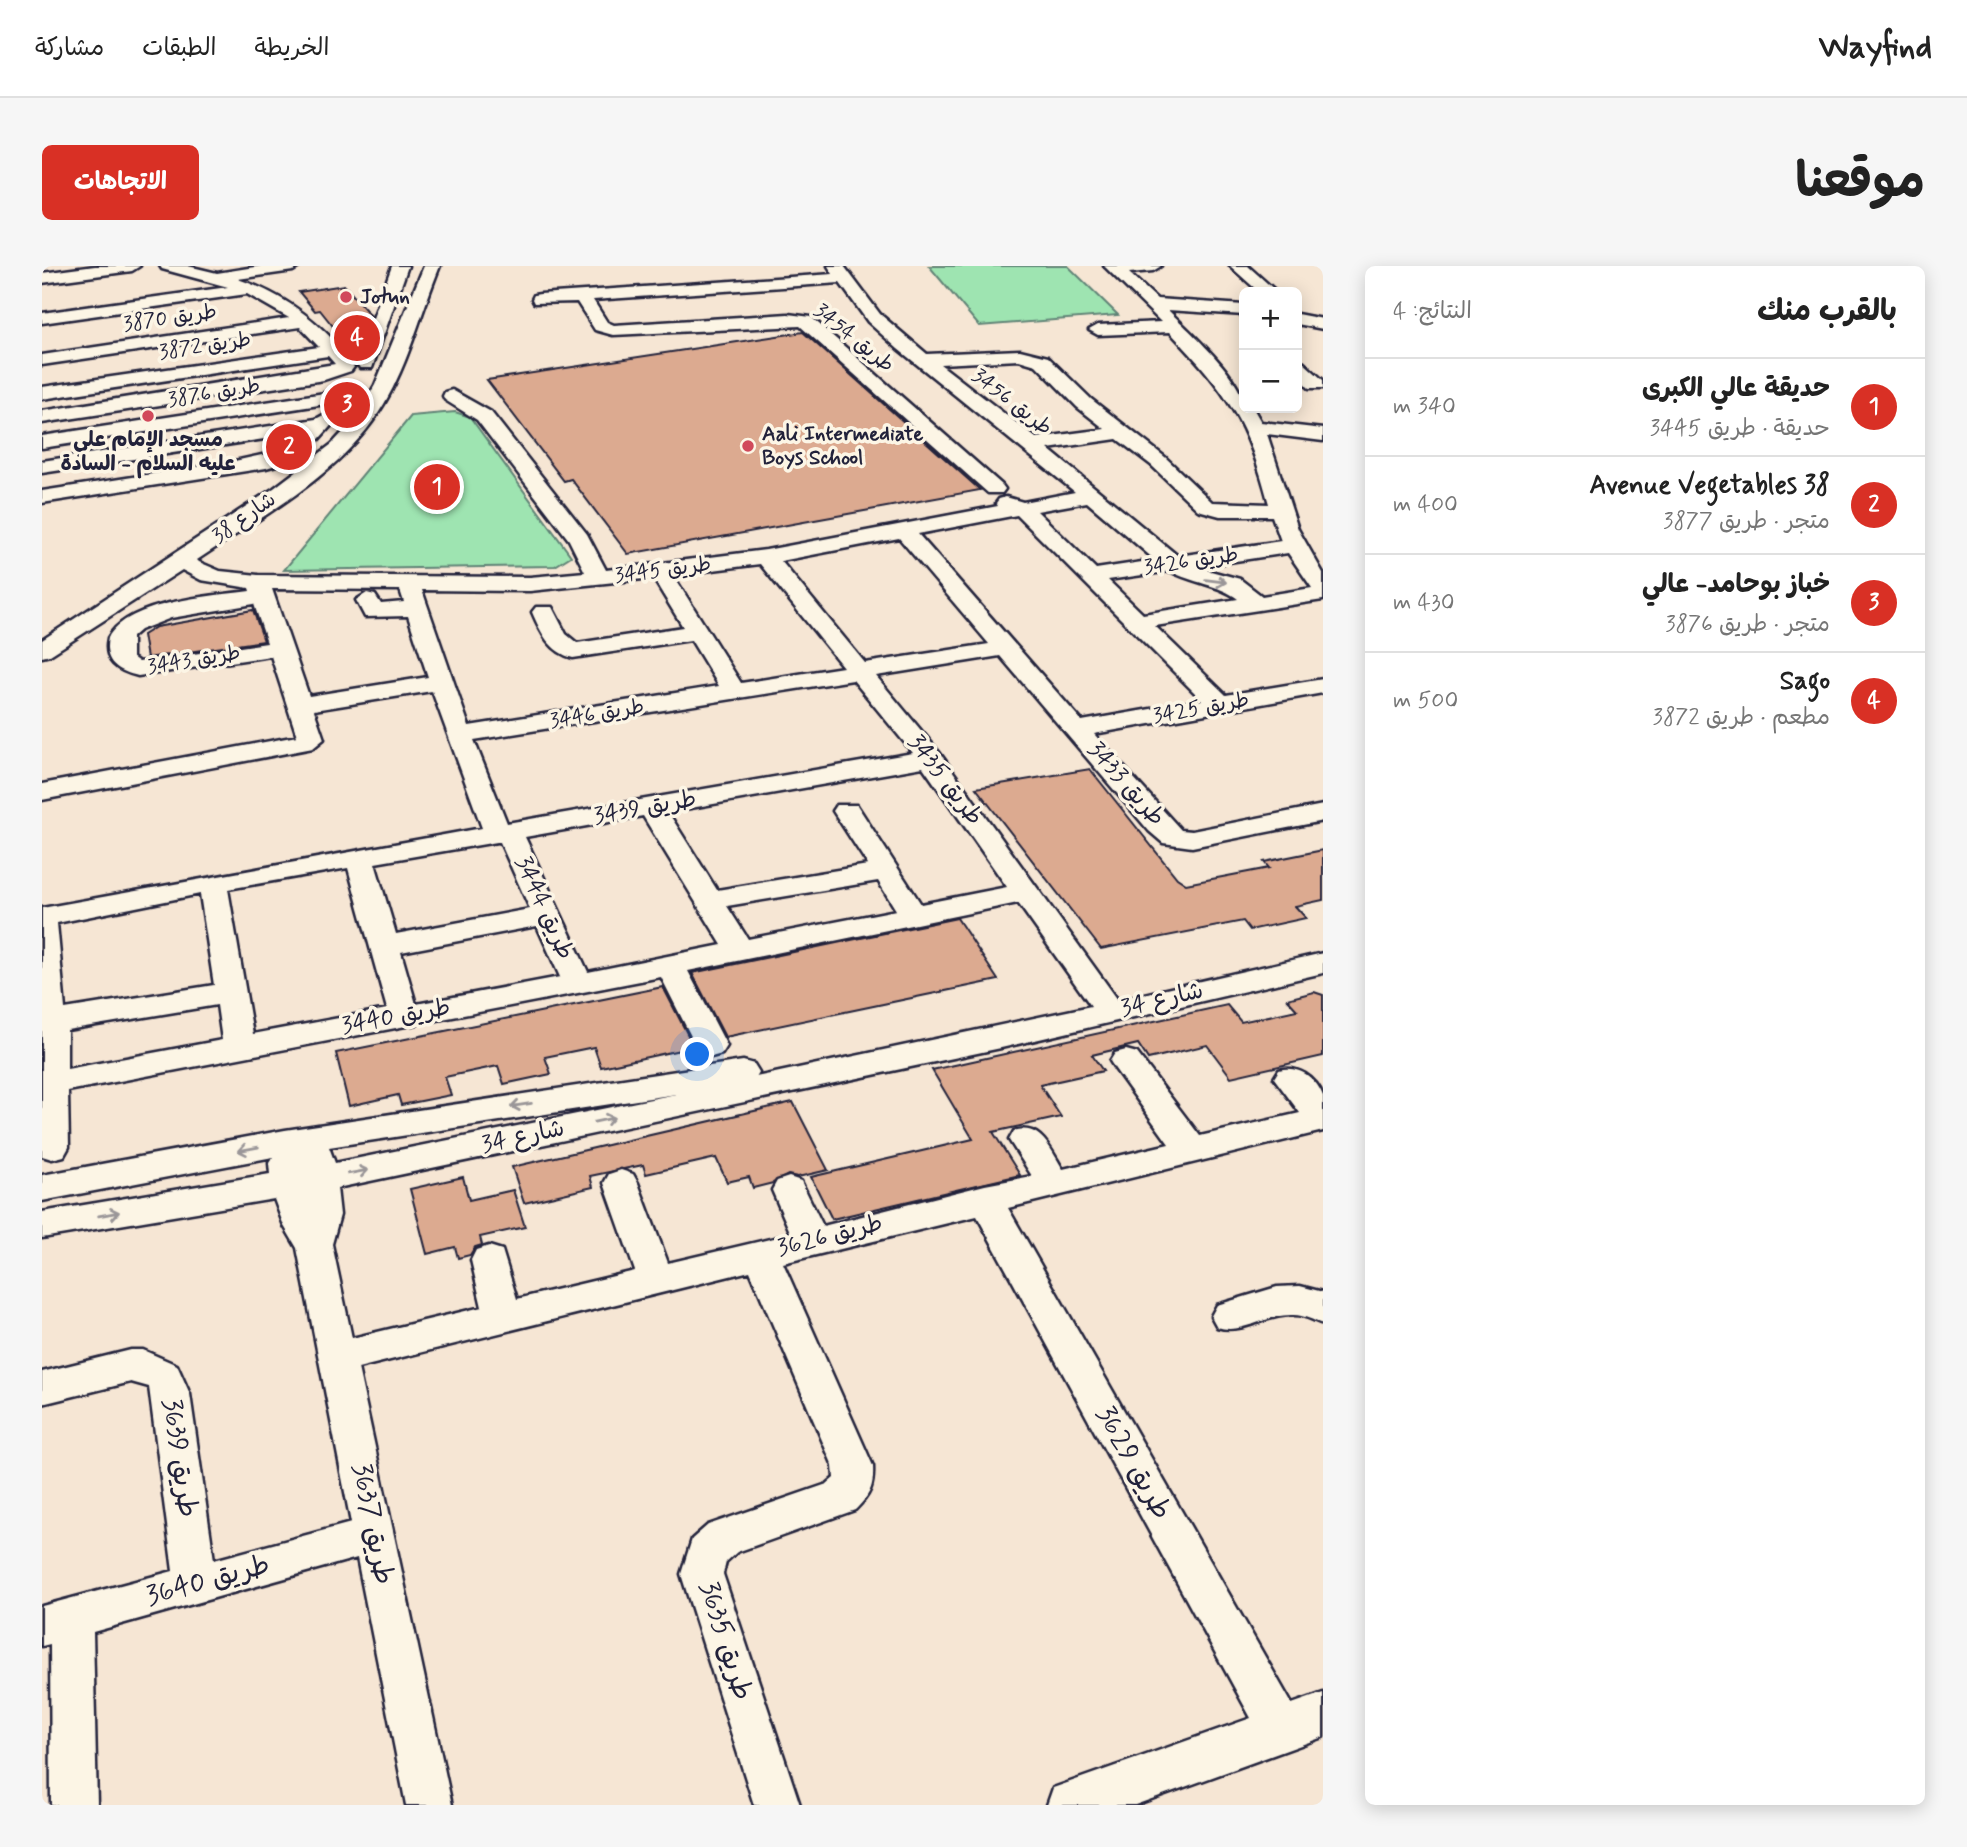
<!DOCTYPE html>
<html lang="ar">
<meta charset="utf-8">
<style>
body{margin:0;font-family:Mynerve,"Playpen Sans Arabic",sans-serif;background:#f6f6f6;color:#222;direction:rtl}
.controls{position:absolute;right:21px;top:21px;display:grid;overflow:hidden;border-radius:10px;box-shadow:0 4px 18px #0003}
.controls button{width:63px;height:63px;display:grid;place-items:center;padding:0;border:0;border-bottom:2px solid #e0e0e0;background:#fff;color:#222;font:35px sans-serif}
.you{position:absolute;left:656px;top:789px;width:24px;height:24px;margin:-18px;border:5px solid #fff;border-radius:50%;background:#1a73e8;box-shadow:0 0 0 10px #1a73e833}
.badge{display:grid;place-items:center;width:46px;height:46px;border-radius:50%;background:#d93025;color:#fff;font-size:23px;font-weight:700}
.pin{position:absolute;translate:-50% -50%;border:4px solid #fff;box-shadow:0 2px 7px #0006}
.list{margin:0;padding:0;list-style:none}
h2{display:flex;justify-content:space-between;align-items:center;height:91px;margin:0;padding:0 28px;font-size:30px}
h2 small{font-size:23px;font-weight:400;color:#767676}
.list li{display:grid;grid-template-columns:46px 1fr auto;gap:21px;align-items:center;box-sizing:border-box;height:98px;padding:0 28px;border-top:2px solid #e0e0e0}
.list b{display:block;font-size:26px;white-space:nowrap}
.list p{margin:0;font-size:23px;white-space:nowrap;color:#767676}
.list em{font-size:23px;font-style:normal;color:#767676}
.map{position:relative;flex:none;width:1281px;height:1539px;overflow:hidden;direction:ltr;border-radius:10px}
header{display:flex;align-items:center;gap:42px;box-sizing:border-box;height:98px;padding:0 35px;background:#fff;border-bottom:2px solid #e0e0e0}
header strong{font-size:33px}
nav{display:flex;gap:38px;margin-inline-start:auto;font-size:24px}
.intro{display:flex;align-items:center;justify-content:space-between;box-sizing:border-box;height:168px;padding:0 42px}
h1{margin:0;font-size:49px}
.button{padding:18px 32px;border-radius:10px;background:#d93025;color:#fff;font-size:24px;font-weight:700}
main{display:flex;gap:42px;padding:0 42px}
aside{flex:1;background:#fff;border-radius:10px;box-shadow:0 4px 18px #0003}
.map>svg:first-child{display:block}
</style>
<header>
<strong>Wayfind</strong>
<nav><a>الخريطة</a><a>الطبقات</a><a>مشاركة</a></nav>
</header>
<div class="intro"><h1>موقعنا</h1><a class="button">الاتجاهات</a></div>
<main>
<aside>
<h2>بالقرب منك<small>النتائج: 4</small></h2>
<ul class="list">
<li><span class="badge">1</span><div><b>حديقة عالي الكبرى</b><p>حديقة · طريق 3445</p></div><em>340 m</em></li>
<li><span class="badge">2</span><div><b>38 Avenue Vegetables</b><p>متجر · طريق 3877</p></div><em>400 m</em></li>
<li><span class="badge">3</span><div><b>خباز بوحامد- عالي</b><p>متجر · طريق 3876</p></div><em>430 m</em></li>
<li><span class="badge">4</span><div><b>Sago</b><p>مطعم · طريق 3872</p></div><em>500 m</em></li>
</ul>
</aside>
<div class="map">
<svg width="1281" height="1539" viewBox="0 0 1281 1539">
<rect width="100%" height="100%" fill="#f6e6d4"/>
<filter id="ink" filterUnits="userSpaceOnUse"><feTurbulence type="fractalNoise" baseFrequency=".0143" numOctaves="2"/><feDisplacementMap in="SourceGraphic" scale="14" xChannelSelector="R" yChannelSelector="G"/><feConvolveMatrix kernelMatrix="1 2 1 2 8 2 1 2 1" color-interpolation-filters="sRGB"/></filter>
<g filter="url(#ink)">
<path fill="#9ee4b1" stroke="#608376" stroke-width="2" d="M887,0H1026L1076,49L937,60Z
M413,146L428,151L529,290L513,300L242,304L369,150Z"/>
<path fill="#dcaa90" stroke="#22223b" stroke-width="2" d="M302,19L329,50L321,72L302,74L278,44L273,45L257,26Z
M761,66L938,224L586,288L529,213L522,215L445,114Z
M211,344L222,375L105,392L101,369L114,361Z
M1048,503L1135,612L1144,618L1227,602L1222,596L1281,584V634L1253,640L1264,652L1208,664L1201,655L1059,683L934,522Z
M915,652L956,714L683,771L650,707Z
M621,721L652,781L559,801L552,781L503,791L509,808L462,818L456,800L403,811L409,829L359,839L356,829L307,840L294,787Z
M1272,726L1281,729V790L1189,811L1165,779L1106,793L1096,778L1050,789L1061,805L998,819L1019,851L951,866L978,909L790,953L769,911L931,873L890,804L1185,739L1199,756L1255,744L1245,733Z
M751,836L786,904L756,911L746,909L731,917L711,922L707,911L685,916L674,892L604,908L601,899L548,910L551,921L482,937L470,901Z
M421,911L427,934L471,924L483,961L438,971L440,979L433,981L428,989L416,992L413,981L385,988L368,923Z"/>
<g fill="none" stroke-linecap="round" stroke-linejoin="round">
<g stroke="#22223b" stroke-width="5">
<path id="minor" d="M53,0H98L90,5L0,17V7Z
M118,0H146L175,7L219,0H259L251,5L196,13C237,27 267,48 295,78L323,74L350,0H366L330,102H318L315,98L319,85L303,88L312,101L309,105L282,114L0,157V145L293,98L286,90L0,133V121L277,81L258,61L0,99V89L247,52L205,28L0,57V47L186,21L120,3Z
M382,0H398C379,46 367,96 342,138C301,208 220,250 155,294L157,296L178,305L216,309L488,311L543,306L527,274L435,154L403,134L401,130L403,126L410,124L449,146L545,268L564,304L724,284L956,240L954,237L957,233L964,231L981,236L1033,226L856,83L826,56L798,17L551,34L565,56L572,59L746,48L769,51L960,219L963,223L960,227H946L758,60L571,69L553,64L535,36L492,37L490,33L492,29L498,28L791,8L786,0H802L838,48L885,88L978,84L1006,91L1049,133L1123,191L1170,236L1227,238C1206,157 1186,127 1128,66L1056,69L1047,64L1056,59L1119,56L1062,0H1119L1111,5L1087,7L1115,33L1202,39V49L1126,44C1147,65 1202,113 1202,142H1211L1219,156L1281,163V175L1225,168L1256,263L1281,307V334L1113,360L1184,429L1281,413V427L1052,468L1139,564L1150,565L1281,539V555L1150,581L1121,577L1107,565L958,390L834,410L897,486L1076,734L1281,687V707L959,782L295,922L298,949L290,978L310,1072L440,1041L429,994L434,984L447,980L460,984L475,1033L593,1005L562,917L567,908L579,904L591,908L596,917L626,997L749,968L730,924L735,915L747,911L759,915L781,960L943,919L990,910L967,874L972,865C999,857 1008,883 1021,903L1127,878L1073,803L1068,795L1073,787L1084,784L1095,787L1158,870L1258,847L1232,812L1237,804C1255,799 1274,811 1281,830C1281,839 1281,855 1281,865L966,942L1250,1438L1281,1427V1471L1093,1539H1005L1011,1522L1209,1452L935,950L741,997L831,1200C832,1221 828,1229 813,1244L695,1286L684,1296L681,1308L758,1539H712L639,1308L650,1273L666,1259L785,1218L792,1212L791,1200L708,1005L316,1102L410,1539H364L315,1292L51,1366L55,1539H9L8,1378L0,1380V1340L131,1305L107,1121L89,1116L0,1138V1106L89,1084H101L135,1099L148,1128L172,1294L309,1257L255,982L242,960L232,933L0,972V946L228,908L227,897L231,891L0,935V909L243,864L701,795L712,798L717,806L714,811L1049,740L976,637L646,705L685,780L680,788L669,791L658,788L619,711L26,825L27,881L22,890L10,893L0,890V642L440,562L390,425L272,444L282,473L271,482L0,534V518L255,470L229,390L96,410C75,405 61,396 66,372C85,335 170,330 208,325L207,322L159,314L140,304L8,389L0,391V374L232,222L290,178L314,152L333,119ZM977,94L994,99L1035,141L1063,163L994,172L898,98ZM1075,173L1109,199L1156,244L1178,250H1230L1239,275L1136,290L1006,183ZM1045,236L1113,294L1054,303L995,245ZM975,249L1160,434L1040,455L876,268ZM857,272L947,378L823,397L739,295ZM1246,287L1270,322L1220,330L1198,313L1154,301ZM718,298L801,401L699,417L631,309ZM1128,305C1150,317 1176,318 1196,333L1101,348L1066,314ZM611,312L641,361L535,377L524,368L510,341H494L490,346C499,367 508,386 531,392L649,374L677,420L427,460L380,324L488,325ZM230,323L358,324L362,336L339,338L333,329L325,327L314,334L323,351L366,350L386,411L267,430ZM212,338L225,377L97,396L90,391V371L98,364L129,352ZM811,414L871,487L465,557L432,474ZM881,501L965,621L879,638L815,539H795L791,545L826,599L675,624L626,546ZM601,550L680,679L546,706L483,571ZM455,576H458L488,643L354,668L333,597ZM306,602L345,743L211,768L186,623ZM836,615L854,644L706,673L685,640ZM158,628L172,719L23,743L15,657ZM495,660L518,711L374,738L359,686ZM175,739L180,774L25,803V764ZM634,828L293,897L287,881Z
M1188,0H1206L1235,26H1217Z
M1255,48L1281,53V63L1255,58Z
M1255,95L1261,96L1281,114V122H1267L1255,110Z
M309,123L316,125L318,129L316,133L0,182V170Z
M285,147L295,153L261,191L224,202L0,237V225L188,196L247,183L262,167L0,207V195L274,153Z
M1258,1020L1281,1026V1058C1270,1054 1261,1048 1249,1049C1223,1049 1200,1069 1175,1061L1169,1050L1175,1039L1235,1021Z"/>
</g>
<use href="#minor" fill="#fcf5e5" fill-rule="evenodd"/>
</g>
<defs><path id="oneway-shaft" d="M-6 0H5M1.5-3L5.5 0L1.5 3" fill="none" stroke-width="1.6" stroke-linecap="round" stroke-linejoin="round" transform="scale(1.75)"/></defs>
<g stroke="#9a9698">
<use href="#oneway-shaft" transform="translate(1174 315) rotate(8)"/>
<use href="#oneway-shaft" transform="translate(479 839) rotate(171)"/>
<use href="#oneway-shaft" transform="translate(562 854) rotate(-12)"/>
<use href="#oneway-shaft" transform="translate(206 883) rotate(170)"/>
<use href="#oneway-shaft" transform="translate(316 906) rotate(-10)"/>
<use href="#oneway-shaft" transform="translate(67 948) rotate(-10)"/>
</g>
</g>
<g fill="#d1495b" stroke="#fcf5e5" stroke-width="2.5">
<circle cx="304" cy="31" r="7"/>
<circle cx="106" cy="150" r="7"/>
<circle cx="706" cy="180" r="7"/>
</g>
<g text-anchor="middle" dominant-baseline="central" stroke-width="7" stroke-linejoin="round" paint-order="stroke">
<g font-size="21" font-weight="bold" fill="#22223b" stroke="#fcf5e5" text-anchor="start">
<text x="318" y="31">Jotun</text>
<text x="720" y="168">Aali Intermediate<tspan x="720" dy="24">Boys School</tspan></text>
<text x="106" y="174" text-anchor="middle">مسجد الإمام علي<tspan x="106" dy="24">عليه السلام - السادة</tspan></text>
</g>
<g font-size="21" fill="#22223b" stroke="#fcf5e5">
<text transform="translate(128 52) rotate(-8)">طريق 3870</text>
<text transform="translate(812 72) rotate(39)">طريق 3454</text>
<text transform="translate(163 80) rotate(-8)">طريق 3872</text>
<text transform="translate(172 127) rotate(-9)">طريق 3876</text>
<text transform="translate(970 136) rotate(38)">طريق 3456</text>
<text transform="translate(202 252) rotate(-35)">شارع 38</text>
<text transform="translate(1149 295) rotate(-8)">طريق 3426</text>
<text transform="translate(621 304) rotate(-7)">طريق 3445</text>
<text transform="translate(152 394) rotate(-9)">طريق 3443</text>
<text transform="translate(1159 442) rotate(-10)">طريق 3425</text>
<text transform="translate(555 448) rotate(-9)">طريق 3446</text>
</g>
<g font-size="24" fill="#22223b" stroke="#fcf5e5">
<text transform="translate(903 514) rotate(53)">طريق 3435</text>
<text transform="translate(1084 518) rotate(49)">طريق 3433</text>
<text transform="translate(603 542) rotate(-10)">طريق 3439</text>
<text transform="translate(502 642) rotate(66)">طريق 3444</text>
<text transform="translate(1120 734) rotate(-13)">شارع 34</text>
<text transform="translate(354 751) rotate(-10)">طريق 3440</text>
<text transform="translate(481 871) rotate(-12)">شارع 34</text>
<text transform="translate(788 970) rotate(-14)">طريق 3626</text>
</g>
<g font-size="28" fill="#22223b" stroke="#fcf5e5">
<text transform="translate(137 1192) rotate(82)">طريق 3639</text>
<text transform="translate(1091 1197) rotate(61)">طريق 3629</text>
<text transform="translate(330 1258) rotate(79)">طريق 3637</text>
<text transform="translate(166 1315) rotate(-15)">طريق 3640</text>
<text transform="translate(683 1375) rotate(73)">طريق 3635</text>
</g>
</g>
</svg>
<div class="controls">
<button>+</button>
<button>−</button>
</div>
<div class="you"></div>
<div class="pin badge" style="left:395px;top:221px">1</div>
<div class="pin badge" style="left:247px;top:181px">2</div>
<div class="pin badge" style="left:305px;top:139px">3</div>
<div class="pin badge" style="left:315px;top:72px">4</div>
</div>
</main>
